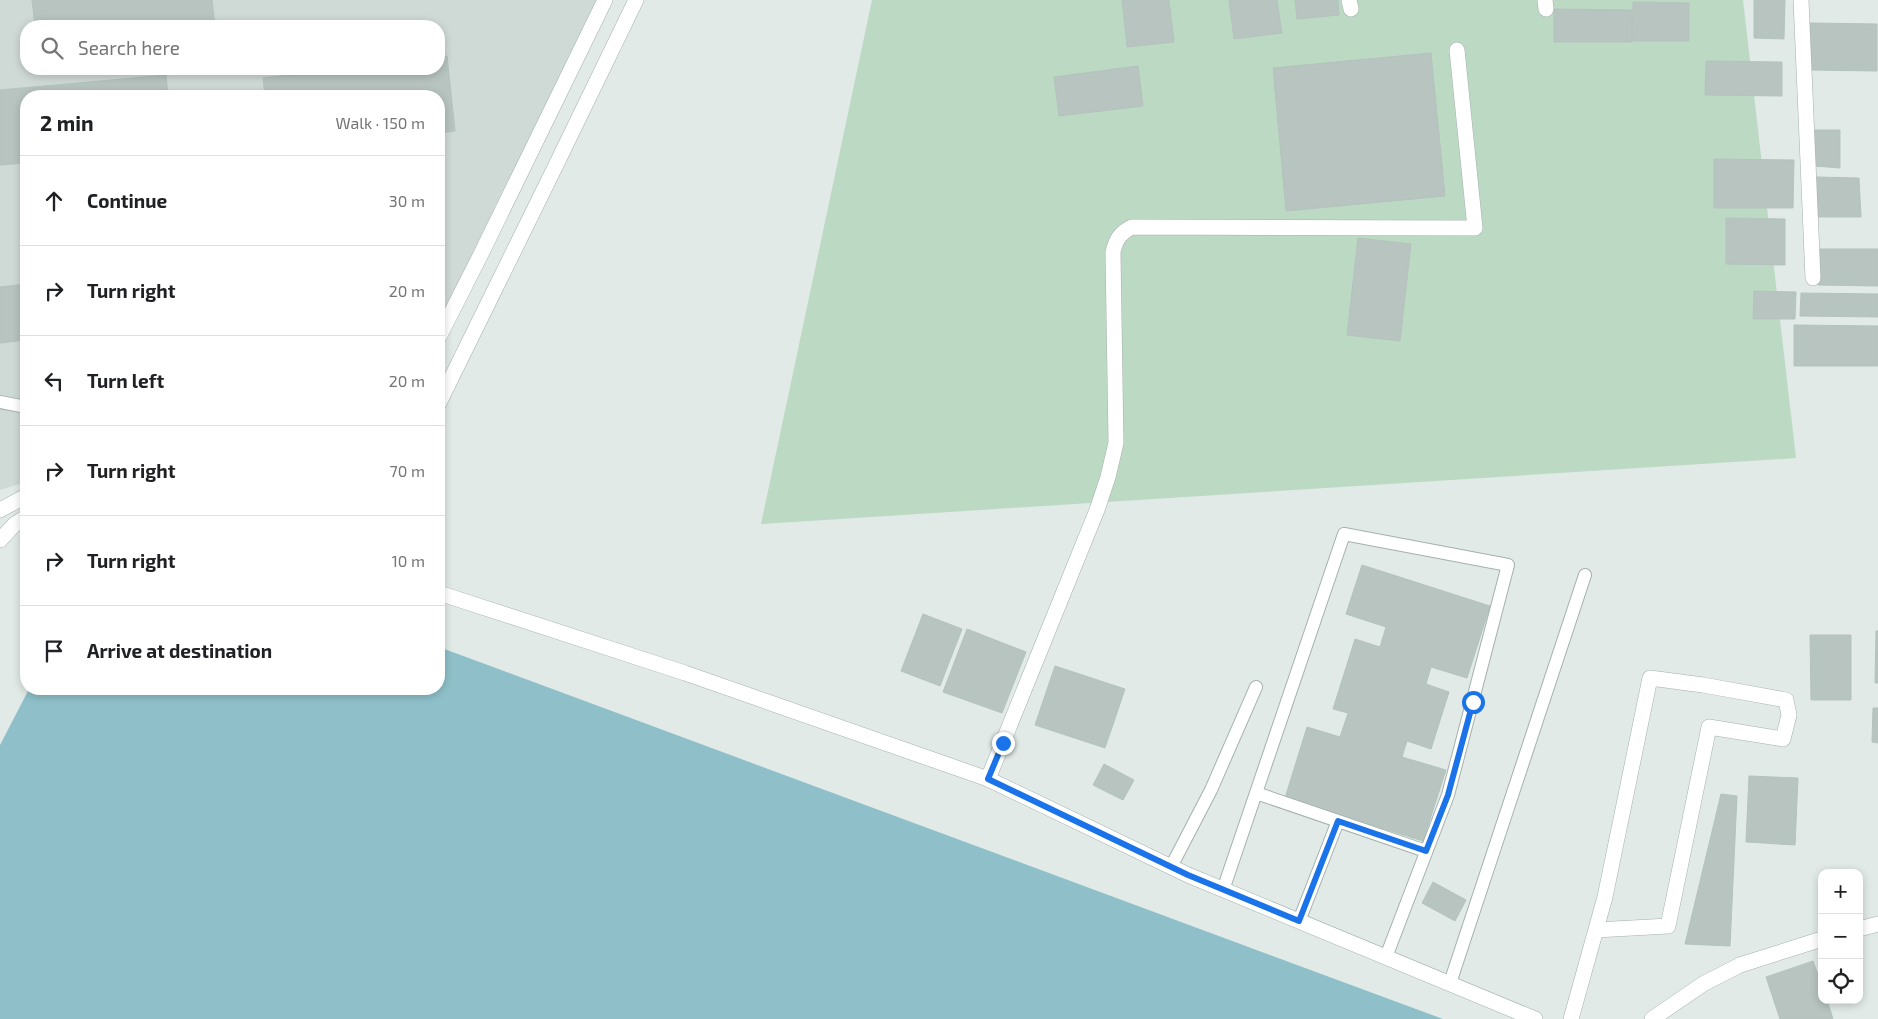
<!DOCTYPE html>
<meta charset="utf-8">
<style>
body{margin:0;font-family:"Exo 2",sans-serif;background:#f6f6f6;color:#202124}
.controls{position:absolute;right:15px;bottom:15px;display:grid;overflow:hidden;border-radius:10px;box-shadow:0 2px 8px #0003}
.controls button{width:45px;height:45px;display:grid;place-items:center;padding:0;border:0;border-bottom:1px solid #e0e0e0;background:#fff;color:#202124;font:25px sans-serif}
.stop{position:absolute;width:15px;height:15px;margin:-11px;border:4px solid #1a73e8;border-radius:50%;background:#fff}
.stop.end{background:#1a73e8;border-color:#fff;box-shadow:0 1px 5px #0008}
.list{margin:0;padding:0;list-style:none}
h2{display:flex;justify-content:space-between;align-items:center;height:65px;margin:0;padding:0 20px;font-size:21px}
h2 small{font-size:16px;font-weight:400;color:#757577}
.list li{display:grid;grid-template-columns:32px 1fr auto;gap:15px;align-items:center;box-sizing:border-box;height:90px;padding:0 20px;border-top:1px solid #e0e0e0}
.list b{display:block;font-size:19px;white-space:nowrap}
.list em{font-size:16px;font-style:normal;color:#757577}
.icon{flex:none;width:28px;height:28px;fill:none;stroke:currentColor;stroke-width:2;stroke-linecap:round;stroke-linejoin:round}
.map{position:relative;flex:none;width:1878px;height:1019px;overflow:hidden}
.search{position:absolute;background:#fff;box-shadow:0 2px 8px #0003;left:20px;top:20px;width:425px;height:55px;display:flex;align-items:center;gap:12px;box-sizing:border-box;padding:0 18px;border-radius:20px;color:#757577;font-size:19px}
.panel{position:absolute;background:#fff;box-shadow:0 2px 8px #0003;left:20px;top:90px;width:425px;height:605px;border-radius:20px}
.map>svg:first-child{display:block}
</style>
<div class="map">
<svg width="1878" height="1019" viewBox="0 0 1878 1019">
<rect width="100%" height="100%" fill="#e1eae6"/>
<path fill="#cfd9d5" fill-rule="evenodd" d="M0,0H599L439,331V96H26V482L0,490ZM26,26H439V69H26Z"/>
<path fill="#bcd9c4" d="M872,0H1743L1796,458L761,524Z"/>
<path fill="#8fc0c9" d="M439,647L1443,1019H0V745L29,689H439Z"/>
<path fill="#b7c4bf" stroke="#b4c3bd" d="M32,0H212L215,26H35Z
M1122,0H1169L1174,42L1127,47Z
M1229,0H1277L1282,33L1234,39Z
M1295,0H1338L1339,15L1297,19Z
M1754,0H1785L1784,39L1754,38Z
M1633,2L1689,3V41H1632Z
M1554,9L1632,10V42H1554Z
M1810,23L1877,24V71L1809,70Z
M1431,53L1445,196L1286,211L1273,68Z
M447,56L455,131L439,133V96H265L263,78L339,69H439V57Z
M1706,61L1782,62V96L1705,95Z
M1138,66L1143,106L1059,116L1054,77Z
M166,75L168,96H26V163L0,165V90Z
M1813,130H1840V168L1815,166Z
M1714,159L1794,160L1793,208H1714Z
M1816,177L1859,178L1861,217H1817Z
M1726,218L1785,219V265L1726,264Z
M1358,238L1411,244L1400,341L1347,335Z
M1818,249H1878V286L1818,285Z
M26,284V340L0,343V287Z
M1754,291L1796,292L1795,319H1753Z
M1801,293L1878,294V317L1800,316Z
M1794,325L1878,326V366H1794Z
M1362,565L1490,606L1467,678L1431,667L1426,684L1449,692L1431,749L1407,741L1402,757L1446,770L1423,841L1285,798L1307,727L1340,737L1348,713L1333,709L1355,639L1380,647L1386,627L1346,614Z
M923,614L962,629L940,686L901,671Z
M967,629L1026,652L1002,713L943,692Z
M1876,631H1878V683H1875Z
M1810,635H1851V700H1811Z
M1055,666L1125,689L1105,748L1035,725Z
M1873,708H1878V743L1872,742Z
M1104,764L1134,780L1123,800L1093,785Z
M1749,776L1798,778L1795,845L1746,842Z
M1721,794L1737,796L1730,946L1685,944Z
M1433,882L1466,900L1455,921L1422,903Z
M1813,961L1822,986V1000H1827L1833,1019H1780L1766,977Z"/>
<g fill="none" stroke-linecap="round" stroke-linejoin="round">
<g stroke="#a4b1ad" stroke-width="14">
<path id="service" d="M0,402L26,407
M1256,793L1426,851
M1171,867L1211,790L1256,687
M1223,890L1344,534L1508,565L1448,795L1386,957
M1299,921L1338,821
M1450,983L1585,575"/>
</g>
<g stroke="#a4b1ad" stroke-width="16">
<path id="minor" d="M1349,0L1351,9
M1545,0L1546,9
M1801,0L1813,278
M439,337L482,252L605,0
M439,403L557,163L636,0
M988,779L1097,510L1108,477L1116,443L1113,252C1116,239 1120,233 1132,227L1475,228L1457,50
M1859,929L1878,924
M1571,1019L1605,897L1650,678L1703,685L1786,700L1789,715L1783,739L1709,727L1668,926L1596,930
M1652,1019L1703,984L1740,965L1822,939"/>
</g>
<g stroke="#a4b1ad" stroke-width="16">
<path id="tertiary" d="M0,510L26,496
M0,540L15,524L26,517
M439,593L685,673L988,779L1188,875L1535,1019"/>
</g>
<use href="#service" stroke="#fff" stroke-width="12"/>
<use href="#minor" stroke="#fff" stroke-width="15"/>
<use href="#tertiary" stroke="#fff" stroke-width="15"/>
</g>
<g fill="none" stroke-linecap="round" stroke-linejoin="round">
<path stroke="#1a73e8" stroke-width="6" d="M1003,743L988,779L1188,875L1299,921L1338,821L1426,851L1448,795L1473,702"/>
</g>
</svg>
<div class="controls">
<button>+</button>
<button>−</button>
<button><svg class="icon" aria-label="locate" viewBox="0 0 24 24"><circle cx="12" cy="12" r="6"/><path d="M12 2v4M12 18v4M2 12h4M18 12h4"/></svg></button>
</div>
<div class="stop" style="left:1473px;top:702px"></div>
<div class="stop end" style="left:1003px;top:743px"></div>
<div class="search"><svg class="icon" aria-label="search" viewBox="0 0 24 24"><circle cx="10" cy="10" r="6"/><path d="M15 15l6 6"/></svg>Search here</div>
<section class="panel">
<h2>2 min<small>Walk · 150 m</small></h2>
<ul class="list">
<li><svg class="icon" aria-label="ahead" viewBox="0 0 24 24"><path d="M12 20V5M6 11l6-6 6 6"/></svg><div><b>Continue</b></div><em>30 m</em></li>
<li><svg class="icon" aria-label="right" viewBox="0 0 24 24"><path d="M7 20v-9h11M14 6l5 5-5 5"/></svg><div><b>Turn right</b></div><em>20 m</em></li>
<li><svg class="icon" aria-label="left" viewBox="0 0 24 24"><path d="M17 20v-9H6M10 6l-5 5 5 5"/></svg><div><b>Turn left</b></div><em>20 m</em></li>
<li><svg class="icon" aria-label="right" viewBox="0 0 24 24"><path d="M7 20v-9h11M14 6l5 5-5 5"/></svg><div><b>Turn right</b></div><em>70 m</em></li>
<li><svg class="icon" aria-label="right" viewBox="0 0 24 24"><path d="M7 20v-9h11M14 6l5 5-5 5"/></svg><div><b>Turn right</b></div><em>10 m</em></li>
<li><svg class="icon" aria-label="arrive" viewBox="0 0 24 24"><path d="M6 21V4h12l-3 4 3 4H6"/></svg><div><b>Arrive at destination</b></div></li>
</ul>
</section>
</div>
